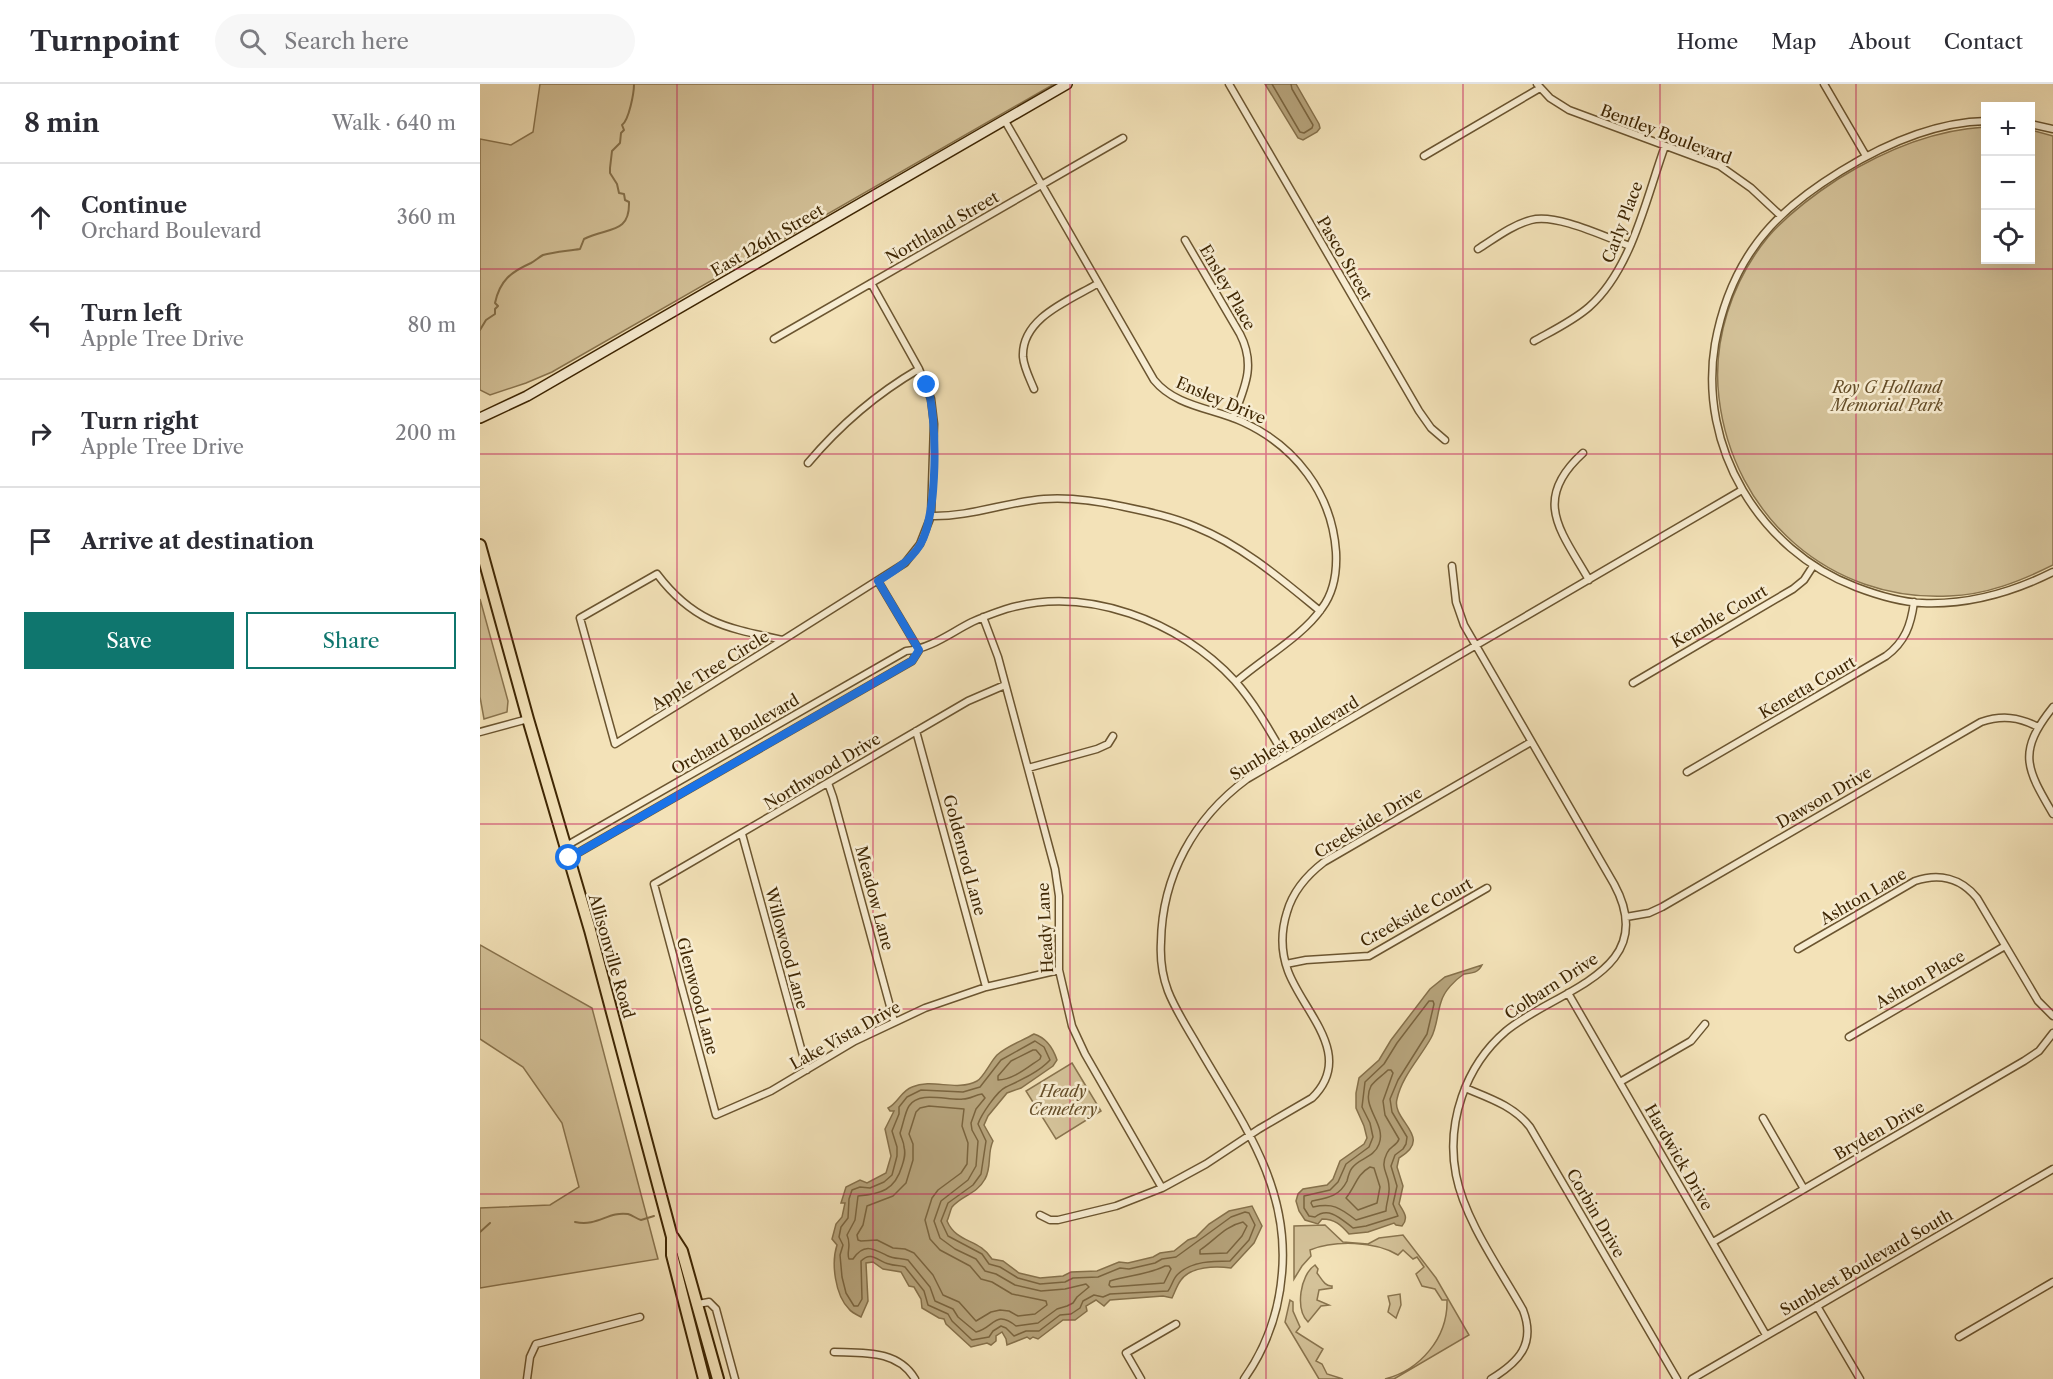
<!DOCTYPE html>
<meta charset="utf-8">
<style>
body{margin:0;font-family:"Libre Caslon Text",serif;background:#f7f7f7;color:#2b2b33}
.controls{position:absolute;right:18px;top:18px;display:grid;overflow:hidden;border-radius:0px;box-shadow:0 6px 24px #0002}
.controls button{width:54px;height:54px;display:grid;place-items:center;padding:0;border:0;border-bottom:2px solid #e1e1e2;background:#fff;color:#2b2b33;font:30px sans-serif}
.stop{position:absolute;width:18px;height:18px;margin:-14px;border:4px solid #1a73e8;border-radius:50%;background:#fff}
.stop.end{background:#1a73e8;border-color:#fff;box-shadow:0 2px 6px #0008}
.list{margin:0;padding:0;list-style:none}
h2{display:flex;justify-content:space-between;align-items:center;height:78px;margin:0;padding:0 24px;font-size:26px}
h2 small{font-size:20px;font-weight:400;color:#7c7c81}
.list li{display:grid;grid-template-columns:39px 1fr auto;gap:18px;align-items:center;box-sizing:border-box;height:108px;padding:0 24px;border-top:2px solid #e1e1e2}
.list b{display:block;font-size:22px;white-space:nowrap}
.list p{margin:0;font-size:20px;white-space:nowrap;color:#7c7c81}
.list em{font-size:20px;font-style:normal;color:#7c7c81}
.actions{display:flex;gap:12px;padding:18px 24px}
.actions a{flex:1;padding:14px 0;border:2px solid #0f766e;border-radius:0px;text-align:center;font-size:21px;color:#0f766e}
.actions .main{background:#0f766e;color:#fff}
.icon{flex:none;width:33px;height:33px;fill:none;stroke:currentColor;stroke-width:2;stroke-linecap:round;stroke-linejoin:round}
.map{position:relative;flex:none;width:1573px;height:1295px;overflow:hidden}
header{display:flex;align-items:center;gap:36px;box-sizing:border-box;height:84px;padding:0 30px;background:#fff;border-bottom:2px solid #e1e1e2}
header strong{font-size:28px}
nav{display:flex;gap:33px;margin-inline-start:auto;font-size:21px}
.search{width:420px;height:54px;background:#f7f7f7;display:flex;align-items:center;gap:15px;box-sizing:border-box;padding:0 21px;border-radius:33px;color:#7c7c81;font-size:22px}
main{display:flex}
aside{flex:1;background:#fff}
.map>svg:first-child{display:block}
</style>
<header>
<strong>Turnpoint</strong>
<div class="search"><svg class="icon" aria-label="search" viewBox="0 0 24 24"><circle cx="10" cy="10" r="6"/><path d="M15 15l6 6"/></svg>Search here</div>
<nav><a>Home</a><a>Map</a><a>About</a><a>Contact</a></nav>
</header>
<main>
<aside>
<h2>8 min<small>Walk · 640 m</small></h2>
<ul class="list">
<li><svg class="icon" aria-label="ahead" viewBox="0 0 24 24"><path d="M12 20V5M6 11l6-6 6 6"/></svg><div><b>Continue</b><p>Orchard Boulevard</p></div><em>360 m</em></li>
<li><svg class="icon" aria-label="left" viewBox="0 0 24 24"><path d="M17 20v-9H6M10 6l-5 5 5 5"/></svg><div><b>Turn left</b><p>Apple Tree Drive</p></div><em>80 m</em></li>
<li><svg class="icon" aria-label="right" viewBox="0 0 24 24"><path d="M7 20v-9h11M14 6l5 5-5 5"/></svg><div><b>Turn right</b><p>Apple Tree Drive</p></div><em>200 m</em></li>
<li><svg class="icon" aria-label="arrive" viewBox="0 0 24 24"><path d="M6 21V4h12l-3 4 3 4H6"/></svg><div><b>Arrive at destination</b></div></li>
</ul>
<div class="actions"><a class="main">Save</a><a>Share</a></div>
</aside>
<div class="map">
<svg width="1573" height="1295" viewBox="0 0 1573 1295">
<rect width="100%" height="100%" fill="#f3e2b8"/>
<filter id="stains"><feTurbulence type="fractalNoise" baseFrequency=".00333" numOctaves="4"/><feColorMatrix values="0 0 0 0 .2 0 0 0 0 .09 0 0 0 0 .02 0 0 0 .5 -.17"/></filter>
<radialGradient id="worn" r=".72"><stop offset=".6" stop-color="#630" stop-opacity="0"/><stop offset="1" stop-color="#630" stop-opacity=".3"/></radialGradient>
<path fill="#d4c299" stroke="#89744e" stroke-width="1.5" d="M60,0H574L72,288L46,299L10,311L0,306V55L31,61L53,48Z
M1505,43L1506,176H1550L1551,46L1573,52V481C1541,497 1506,511 1469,512C1350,518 1253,432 1239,314C1232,257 1252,197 1288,153C1308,130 1332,112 1358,95C1403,67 1451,46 1505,43Z
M0,515L28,617L27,628L4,635L0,613Z
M0,861L112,924L178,1175L0,1204V1124L70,1121L99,1103L82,1039L43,983L0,955Z
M592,979L621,1027L576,1055L546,1007Z
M845,1141L863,1158L888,1160L899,1154L923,1151L956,1194L989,1251L914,1295H905C940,1286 968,1254 967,1216H962L955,1205L942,1202L936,1190L944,1183L937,1173L933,1175L923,1166L918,1171C895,1157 855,1156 830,1166L831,1172L822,1182L814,1195V1142Z
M835,1181L838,1185L837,1189C841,1194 845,1203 852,1202V1204L839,1206L837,1216L849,1221L841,1222L828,1238C815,1225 820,1191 835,1181Z
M920,1210L921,1221L916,1234L908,1228L910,1220L908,1212Z
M810,1216L813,1218V1227L820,1243L816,1248L843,1265L836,1277L842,1280L847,1290L863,1295H839L805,1238Z"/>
<path fill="#b5a27a" stroke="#85704a" stroke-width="1.5" d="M785,0H816L839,40L840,44L837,48L823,56L818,54Z
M1002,881C998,889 992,889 984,890C975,896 964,907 961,918C957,930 957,943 951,954C940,974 922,992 917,1015C911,1037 955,1053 919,1074L917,1083L923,1102L919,1120C924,1128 929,1134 922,1142L916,1141L914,1139L888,1148L869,1150C861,1141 855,1135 842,1135L838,1140L825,1136L819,1127L816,1117L818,1110L823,1105L847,1101L853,1095L860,1077L884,1060L887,1054L884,1042L876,1024V1009L879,994L899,976L911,956L950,905L965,893Z
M554,950C567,954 573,964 577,976L573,982L541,1004L527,1009L508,1032L504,1041L513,1057C507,1069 512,1083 505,1095C497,1110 481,1112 472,1123C470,1127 469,1133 467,1137C477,1160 499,1154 512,1175L523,1177L539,1189L560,1194L583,1192L591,1188L617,1187L639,1178L648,1179L673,1173L680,1169L694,1167L708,1156L716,1153L729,1140L749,1127L772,1122L782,1142L774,1159L751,1184C736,1182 711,1182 701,1196C697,1201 695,1208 692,1214L683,1212L630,1216L624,1222L616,1216L606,1222L607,1227L595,1236H583L558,1255L553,1253L550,1255L547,1253L527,1261L526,1255L522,1248L516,1252V1257L511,1261L507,1259L491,1263L466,1240L464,1235L459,1234L442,1224L441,1215L434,1203L429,1202L421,1188L403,1185L393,1178L386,1179L388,1217L381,1233C377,1231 371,1228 369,1225C355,1211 351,1179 357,1161L352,1155L356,1140L362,1133L365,1119H361L366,1103L380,1096L387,1099L406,1089L411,1072L405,1045L414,1027H410L408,1024C418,1019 421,1007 432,1003C453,994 476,1008 497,997C503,994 511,977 517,971C527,962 542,957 554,950Z"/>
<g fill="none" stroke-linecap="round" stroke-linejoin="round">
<path stroke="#7a643e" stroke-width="1.5" d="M792,0L820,48L824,49L832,44L833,41L812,5L811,0
M949,917H953L954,920L947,950L918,996L910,1015L912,1028L927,1053L926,1060L923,1065L915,1071L911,1082L917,1102L913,1120L918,1132L886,1142L873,1144C861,1135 849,1122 835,1133L829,1132L824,1124V1112L850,1106L858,1098L866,1080L889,1063L893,1053L890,1039L882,1023L885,998L904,980L917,959Z
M555,957L564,963L570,976C559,988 541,996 526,1003C517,1007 501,1031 498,1040L506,1057L501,1090L493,1101L468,1119L461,1137L468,1152L502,1170L509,1180L520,1183L538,1194L560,1200L585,1198L593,1194L618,1193L640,1184L649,1185L675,1179L682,1175L696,1173L751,1133L765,1128L769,1129L775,1141L769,1156L750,1177C733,1177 712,1177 698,1190C693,1194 692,1202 688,1207L630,1210L623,1213L614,1211L603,1217L600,1224L591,1230L580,1231L559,1247H546L534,1252L526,1244L521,1242L513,1247L509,1253L492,1256L472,1237L468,1230L448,1221L444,1207L425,1183C420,1181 415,1182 409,1180C398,1178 392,1166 381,1177L382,1215L378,1222H374L366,1209L362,1193L360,1171L363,1161L359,1153L361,1143L368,1134L369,1115L372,1106L380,1103L390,1104L404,1098L412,1091L417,1072V1063L412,1047L419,1030V1023L427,1013L441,1006L483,1008L500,1003L521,976Z
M553,966H556L561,972L560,975C548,983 533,996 518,996V992L531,977Z
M908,986H911L913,989L903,1017L905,1031L919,1055C917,1062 910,1062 907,1069C899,1085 909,1089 909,1103C910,1111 906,1119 906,1127L876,1136C859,1123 853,1119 833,1123L831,1119L832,1117C847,1114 859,1113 867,1097C868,1093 869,1088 872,1084C879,1074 894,1074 899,1060C907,1040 880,1023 891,1002C894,997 903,991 908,986Z
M502,1010L505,1014L496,1025L491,1039L492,1046L498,1057L496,1082L488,1096L461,1117L454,1137L460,1154L475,1165L496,1175L505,1187L516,1190L535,1201L561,1207L585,1205L606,1200L609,1203L597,1213L593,1219L587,1222L577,1225L558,1239L536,1242C515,1225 514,1244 496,1248L478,1233L473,1225L455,1217L450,1203L428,1176C421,1174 414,1175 408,1172C394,1165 384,1158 373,1175H369C366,1168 372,1162 367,1151L375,1136L378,1112C401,1110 415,1106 422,1082C424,1076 426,1070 424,1063C424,1058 421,1054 420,1049C423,1041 425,1028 429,1022C439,1006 468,1017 483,1015C490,1015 495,1011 502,1010Z
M449,1022L484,1025L482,1042L488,1059L487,1080L481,1089L458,1106L452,1114L445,1136L450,1155L460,1166L490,1182L501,1195L512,1198L532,1210L566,1217L567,1221L555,1230L538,1232L529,1227L520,1226L511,1228L496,1237L479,1218L463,1211L453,1191L434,1169L425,1165L413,1164L397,1156L381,1157L378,1156L377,1151L383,1141L387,1122L413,1112L426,1099L433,1076V1060L429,1050L436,1028L440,1024Z
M890,1083L894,1084L900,1103L897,1119L878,1126L866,1114C876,1102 876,1091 890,1083Z
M763,1138L767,1142L762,1152L747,1169L720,1170V1166C735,1156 745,1142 763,1138Z
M685,1182H689L691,1185L684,1199L631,1203L629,1201L630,1197C648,1191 668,1191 685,1182Z"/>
<path stroke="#85704a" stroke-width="2" d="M0,246L6,236L15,230V225L18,222L15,219C20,196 31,188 51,179C55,177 59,173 63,171C74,168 88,167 100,165L104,155C128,143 150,150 149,118L145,116L144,110L139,109L137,100L130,89V84L132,67L140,59L141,49L144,46L142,41C149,36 154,9 154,0
M95,1138C118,1143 128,1127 148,1130C152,1131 157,1135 161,1136L174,1132
M0,1148L10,1139"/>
<g stroke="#6b5530" stroke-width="9">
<path id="minor" d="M749,0L939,327L951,344L965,356
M1057,0L1070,14L1089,26L1240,82L1271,104L1301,132
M1344,0L1386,72
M525,37L674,296C696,323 733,324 763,338C815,362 852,409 856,468C857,488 854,508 842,524C823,552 782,575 756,598
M1506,37C1454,38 1405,60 1361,87C1335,103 1311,120 1290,143C1260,176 1243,216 1235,260C1218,363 1279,466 1376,503C1397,511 1419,518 1442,519C1489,521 1531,509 1573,488
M1550,40L1573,45
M944,72L1060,4
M705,156L760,250C776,281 765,303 753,334
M998,165C1014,155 1032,141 1051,136C1076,129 1125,153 1150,162
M294,255L643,54
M1054,257C1072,247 1093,237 1109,223C1152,185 1166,114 1185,62
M554,305C550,295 544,284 543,273C541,234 590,216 617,200
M1103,369C1051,416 1081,447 1109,496
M328,379C360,341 396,310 439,285
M451,432C490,433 526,418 564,415C592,413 618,417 645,423C669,428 693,433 716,443C763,462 801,495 840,527
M972,482L976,518L984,541L1134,800C1182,888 1075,906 1026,947C985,982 966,1039 976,1091C985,1137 1020,1185 1043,1226C1056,1260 1039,1278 1011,1295
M177,490C214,539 247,544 303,556L135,660L100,534Z
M398,497L439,566
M503,533L518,573L575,785L579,812V886L592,942L605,970L682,1104
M303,556L425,479L440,460L451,432L454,340L451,315L439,285L391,199
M1153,599L1313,505L1324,496L1333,482
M525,601L488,617L174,800L236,1031L291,1007L375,957L445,924L506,903L579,886
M1573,623C1537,668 1546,684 1573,730
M436,647L506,903
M0,648L48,635
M548,684L617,665L628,660L633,652
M1207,688L1406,572C1425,558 1431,541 1434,518
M348,699L353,713L414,937
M262,750L327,986
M86,762L426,567C450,565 470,549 492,538C503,533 514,529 526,525C606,501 700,537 755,597C775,620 790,647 805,673
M89,774L432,577L439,566
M1146,833L1169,829L1182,823L1501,638C1522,631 1539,633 1558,643
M1318,865L1435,797C1459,789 1481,794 1497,814L1558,917L1573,932
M806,880L826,876L889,872L1007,804
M1088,909L1286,1251
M1369,953L1525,862
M1140,998L1211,957L1225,940
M985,1004C1009,1014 1034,1022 1050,1043L1197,1295
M1283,1034L1324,1105
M560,1131L570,1136H578L636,1122L682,1104L726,1080L779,1045L832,1014C876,971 823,928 808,887C801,868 801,847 807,828C813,807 827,791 844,778L1051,658
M1233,1158L1544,977L1559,967L1573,949
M218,1220L229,1218L236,1225L255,1295
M1337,1222L1380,1295
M1479,1253L1573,1198
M354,1268C384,1269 418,1266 435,1295
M47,1295L50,1273L56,1260L160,1233
M661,1295L646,1269L696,1240
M764,1295C786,1264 799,1227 802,1189C810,1099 759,1034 716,959C706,942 695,925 688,907C682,891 680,875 681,858C682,792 714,734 767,695L1262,406
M1212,1295L1573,1085"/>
</g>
<g stroke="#3e2603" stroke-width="12">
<path id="secondary" d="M0,334L47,312L587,0"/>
</g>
<g stroke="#3e2603" stroke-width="14">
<path id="primary" d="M0,461L48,635L110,846L192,1153V1171L224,1295
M193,1153L202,1167L238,1295"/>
</g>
<use href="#minor" stroke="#f7ecd1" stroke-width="6"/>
<use href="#secondary" stroke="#f7ecd1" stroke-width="9"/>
<use href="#primary" stroke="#f3e2b8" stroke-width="10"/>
</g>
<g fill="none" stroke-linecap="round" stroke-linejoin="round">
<path stroke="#1a73e8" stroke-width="8" d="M89,774L432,577L439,566L398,497C414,487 430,477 440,461C458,431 458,334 447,301"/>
</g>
<path fill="none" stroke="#c2185b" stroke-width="1.5" stroke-opacity="0.55" d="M197,0V1295M393,0V1295M590,0V1295M786,0V1295M983,0V1295M1180,0V1295M1376,0V1295M0,185H1573M0,370H1573M0,555H1573M0,740H1573M0,925H1573M0,1110H1573"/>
<g text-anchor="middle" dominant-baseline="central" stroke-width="5" stroke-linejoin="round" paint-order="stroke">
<g font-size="16" fill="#3e2603" stroke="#f7ecd1">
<text transform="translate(1186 50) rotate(21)">Bentley Boulevard</text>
<text transform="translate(1142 138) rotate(-69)">Carly Place</text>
<text transform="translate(462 143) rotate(-30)">Northland Street</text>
<text transform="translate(287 156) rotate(-30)">East 126th Street</text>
<text transform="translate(865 174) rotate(60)">Pasco Street</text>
<text transform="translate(748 203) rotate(60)">Ensley Place</text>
<text transform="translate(741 316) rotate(23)">Ensley Drive</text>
<text transform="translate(1239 532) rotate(-30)">Kemble Court</text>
<text transform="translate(230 586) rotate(-32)">Apple Tree Circle</text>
<text transform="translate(1327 603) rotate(-30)">Kenetta Court</text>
<text transform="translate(255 650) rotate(-30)">Orchard Boulevard</text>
<text transform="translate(814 654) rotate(-31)">Sunblest Boulevard</text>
<text transform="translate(342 687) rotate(-31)">Northwood Drive</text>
<text transform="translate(1344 713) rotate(-30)">Dawson Drive</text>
<text transform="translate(888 738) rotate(-31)">Creekside Drive</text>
<text transform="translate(485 771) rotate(75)">Goldenrod Lane</text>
<text transform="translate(1383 812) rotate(-30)">Ashton Lane</text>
<text transform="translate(395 814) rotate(75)">Meadow Lane</text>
<text transform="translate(936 828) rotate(-29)">Creekside Court</text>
<text transform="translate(565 844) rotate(-93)">Heady Lane</text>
<text transform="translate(307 864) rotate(75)">Willowood Lane</text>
<text transform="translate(132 872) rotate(74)">Allisonville Road</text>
<text transform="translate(1440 895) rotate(-30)">Ashton Place</text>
<text transform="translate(1071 902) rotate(-33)">Colbarn Drive</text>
<text transform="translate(218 912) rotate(75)">Glenwood Lane</text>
<text transform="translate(365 951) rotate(-29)">Lake Vista Drive</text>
<text transform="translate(1399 1046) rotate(-30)">Bryden Drive</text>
<text transform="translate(1199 1073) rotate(60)">Hardwick Drive</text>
<text transform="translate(1116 1129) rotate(60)">Corbin Drive</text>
<text transform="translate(1386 1178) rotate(-30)">Sunblest Boulevard South</text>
</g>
<g font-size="16" font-style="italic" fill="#644d28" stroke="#f7ecd1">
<text x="1407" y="303">Roy G Holland<tspan x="1407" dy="18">Memorial Park</tspan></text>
<text x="583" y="1007">Heady<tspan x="583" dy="18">Cemetery</tspan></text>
</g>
</g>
<rect width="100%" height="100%" filter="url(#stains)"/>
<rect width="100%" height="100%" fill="url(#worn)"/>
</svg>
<div class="controls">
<button>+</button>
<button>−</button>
<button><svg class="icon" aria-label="locate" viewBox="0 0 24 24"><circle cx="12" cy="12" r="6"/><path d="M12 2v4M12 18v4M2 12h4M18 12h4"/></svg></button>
</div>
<div class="stop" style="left:89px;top:774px"></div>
<div class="stop end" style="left:447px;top:301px"></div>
</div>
</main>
